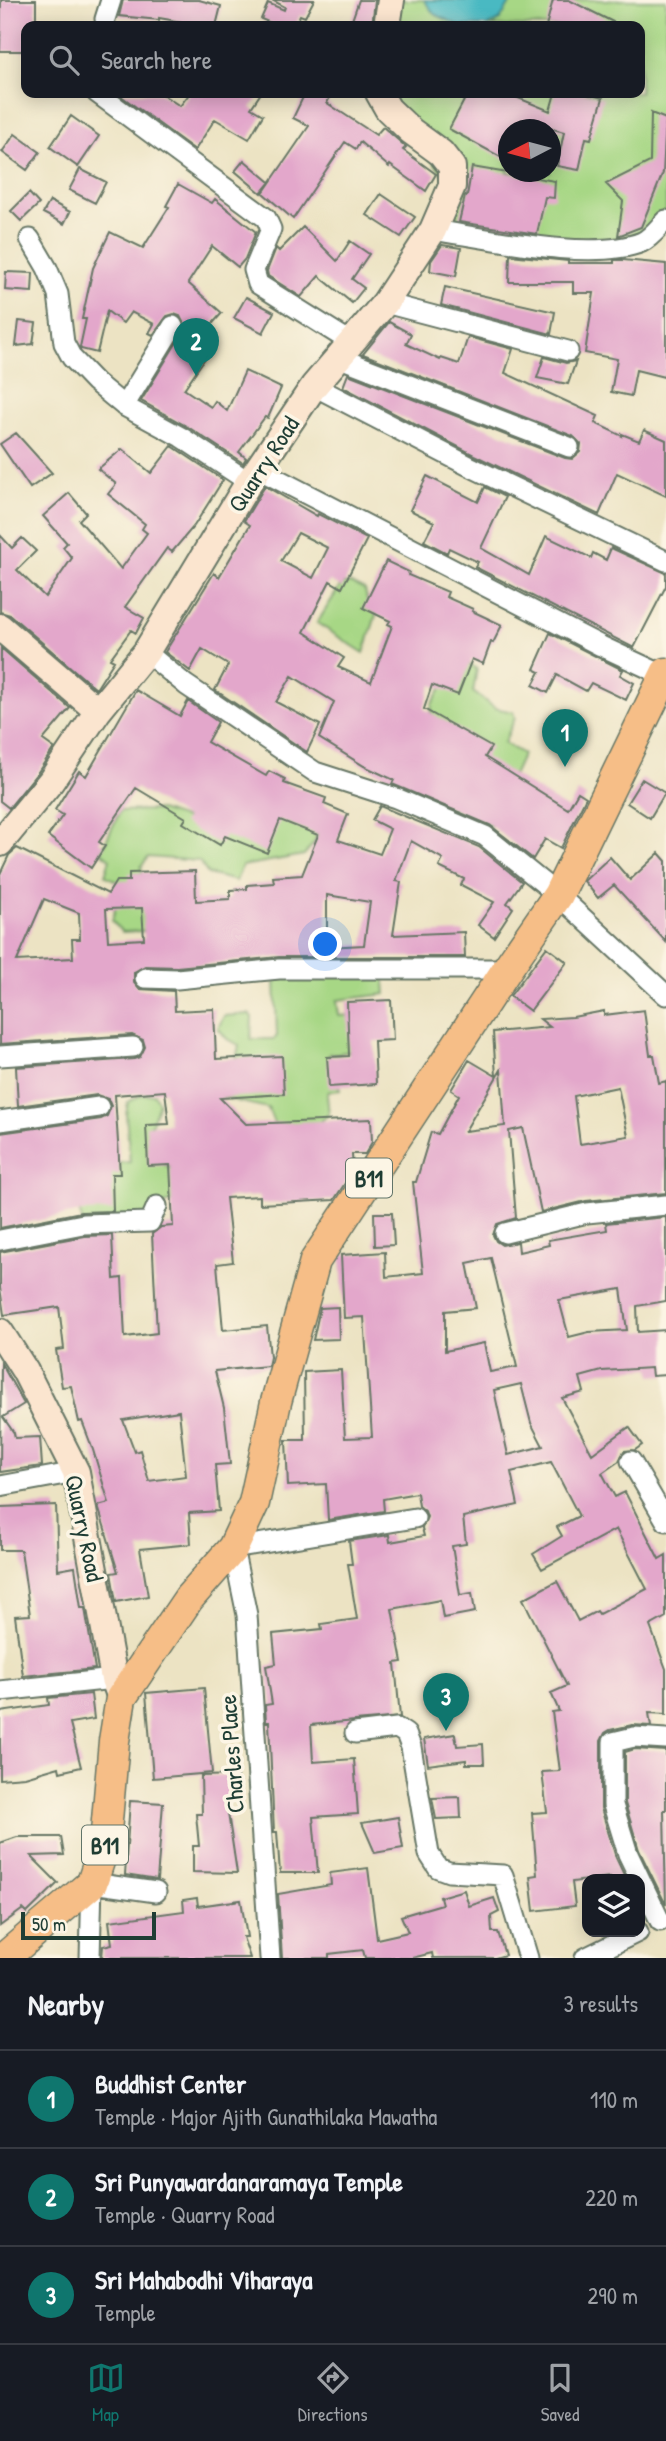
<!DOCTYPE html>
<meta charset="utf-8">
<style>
body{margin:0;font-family:"Patrick Hand",sans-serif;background:#20242c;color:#f1f3f6}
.controls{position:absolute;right:21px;bottom:21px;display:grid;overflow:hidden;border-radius:14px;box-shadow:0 4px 18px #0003}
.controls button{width:63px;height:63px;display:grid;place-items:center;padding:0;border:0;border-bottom:2px solid #363941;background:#171b24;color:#f1f3f6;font:35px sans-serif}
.compass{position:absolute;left:498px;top:119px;width:63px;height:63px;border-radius:50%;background:#171b24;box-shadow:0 4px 18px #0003;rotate:264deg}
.scale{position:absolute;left:21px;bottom:18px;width:135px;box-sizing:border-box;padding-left:7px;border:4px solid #1f3d34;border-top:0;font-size:19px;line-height:24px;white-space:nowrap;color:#1f3d34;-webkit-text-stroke:5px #fcf5e5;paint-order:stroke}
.you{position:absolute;left:326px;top:945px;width:24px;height:24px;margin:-18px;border:5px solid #fff;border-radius:50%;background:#1a73e8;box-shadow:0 0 0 10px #1a73e833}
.badge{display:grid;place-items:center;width:46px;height:46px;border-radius:50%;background:#0f766e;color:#fff;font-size:23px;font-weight:700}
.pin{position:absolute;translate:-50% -58px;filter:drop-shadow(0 2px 4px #0008)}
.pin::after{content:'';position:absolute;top:37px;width:24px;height:21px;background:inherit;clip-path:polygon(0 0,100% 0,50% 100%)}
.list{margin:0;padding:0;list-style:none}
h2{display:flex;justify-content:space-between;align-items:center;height:91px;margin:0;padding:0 28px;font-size:30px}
h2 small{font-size:23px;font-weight:400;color:#9ea1a6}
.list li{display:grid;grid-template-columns:46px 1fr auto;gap:21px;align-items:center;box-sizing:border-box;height:98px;padding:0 28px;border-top:2px solid #363941}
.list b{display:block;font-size:26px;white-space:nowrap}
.list p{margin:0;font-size:23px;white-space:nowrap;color:#9ea1a6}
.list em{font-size:23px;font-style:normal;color:#9ea1a6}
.icon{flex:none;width:38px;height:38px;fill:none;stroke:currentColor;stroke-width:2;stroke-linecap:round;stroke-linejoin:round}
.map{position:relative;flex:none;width:666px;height:1958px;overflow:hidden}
.search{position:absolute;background:#171b24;box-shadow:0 4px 18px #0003;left:21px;right:21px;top:21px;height:77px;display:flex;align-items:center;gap:18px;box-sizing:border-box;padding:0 24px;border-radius:14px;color:#9ea1a6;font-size:26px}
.sheet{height:385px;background:#171b24}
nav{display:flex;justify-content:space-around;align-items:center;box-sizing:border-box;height:98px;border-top:2px solid #363941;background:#171b24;font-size:19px;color:#9ea1a6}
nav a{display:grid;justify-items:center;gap:4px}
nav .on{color:#0f766e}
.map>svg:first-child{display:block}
</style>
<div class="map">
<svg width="666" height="1958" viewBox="0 0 666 1958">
<rect width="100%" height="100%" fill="#fcf5e5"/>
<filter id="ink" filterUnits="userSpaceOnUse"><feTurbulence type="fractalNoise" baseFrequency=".0143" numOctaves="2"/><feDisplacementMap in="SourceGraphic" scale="14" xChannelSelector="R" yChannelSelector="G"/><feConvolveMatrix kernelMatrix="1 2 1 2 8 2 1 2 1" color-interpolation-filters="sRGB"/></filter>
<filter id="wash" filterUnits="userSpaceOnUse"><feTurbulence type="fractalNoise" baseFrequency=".00686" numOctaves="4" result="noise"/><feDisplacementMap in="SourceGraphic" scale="28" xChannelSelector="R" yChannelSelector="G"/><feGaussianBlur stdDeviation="1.57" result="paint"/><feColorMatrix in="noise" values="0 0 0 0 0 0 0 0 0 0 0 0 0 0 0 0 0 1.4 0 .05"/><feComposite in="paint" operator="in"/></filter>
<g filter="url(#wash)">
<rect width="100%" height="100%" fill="#ece3c3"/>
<path fill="#a7d785" stroke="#638a5c" stroke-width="2" fill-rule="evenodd" d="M391,0H666V220L621,248L433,230L452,186L379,93H640V26H387ZM508,130H550V172H508Z
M350,583L365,590L368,604L377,612L364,653L317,623L341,585Z
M460,658L477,669L473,692L495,708L513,712L515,718L504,743L523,754L485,836L438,815L460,773L431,713L432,704Z
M245,802L319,825L315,842L304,855L242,866L236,881L208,874L199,861L148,857L141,867L149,898L164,930L122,932L112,921L121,884L105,875L110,859L101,852L120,811L160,810L224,832Z
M384,970L386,994L337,1000L339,1016L353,1015L357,1051L329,1054L331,1083H339L340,1090L329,1091L327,1096L329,1114L321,1121L315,1133L276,1128L268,1108L219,1097L231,1087L239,1045L227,1039L218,1028L224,1016L249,1014L252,1017L251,1039H274L277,1036L275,978Z
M154,1094L159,1103L148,1133L163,1164L183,1174L179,1200L157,1206L150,1222L83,1224L72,1184L91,1165L130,1162L126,1114L128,1102L141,1095Z"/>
<path fill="#4ab9c2" stroke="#347b7b" stroke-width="2" d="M424,0H512L500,20L487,26H460L434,14Z"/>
<g id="blocks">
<path fill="#e3a7cb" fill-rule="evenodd" d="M1,0H36V26H26V51H0Z
M123,0H199L221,6L216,26H205L159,18V20L119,16Z
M272,0H314L305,17L300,15L295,26H278L261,19L268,3L284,10L285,7Z
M359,0H375L372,26H350Z
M553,0H569L621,26H546Z
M117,93H160L180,106L190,93H261L251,108L263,115L249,139L215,119L195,150Z
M305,93H332L327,103L376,135L383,127L406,147L403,150L436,174L426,191L390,165L389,167L360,142L356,149L345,142L293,219L263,193L309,126L293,118Z
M468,93H506L550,111L555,93H584L603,98L591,139L586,138L579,170L557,166L564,132L522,120L518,130H508V161L449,129Z
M651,113L666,119L663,173L641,227L618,236L623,201L606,184L650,162Z
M71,116L99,136L78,167L50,147Z
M15,134L40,152L27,170L2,152Z
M244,160L270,182L261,193L235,171Z
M472,167L555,181L554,198L545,197L537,234L459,222L465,196H467Z
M80,169L106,182L95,203L69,190Z
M178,184L212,203L215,199L256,232L245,259L238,267L212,246L188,283L222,313L197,341L210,351L184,389L211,407L215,401L227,411L245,371L281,388L268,418L265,417L239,452L246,458L243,463L188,427L141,401L183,332L185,326L180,316L174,314L167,316L153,335L149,333L154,324L131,312L123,323L107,311L97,353L81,349L80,347L86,319H82L93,268L110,232L143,248L169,207L166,206Z
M29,193L39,204L21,221L11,211Z
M381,194L415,217L401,237L367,215Z
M50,201L70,212L64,224L43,213Z
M303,227L337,261L350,241L369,254L352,279L364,288L352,303L319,276L301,297L268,276L267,271L276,248L279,251Z
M442,245L461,248L456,276L430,271L431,261Z
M510,255L568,261V263H614V260H623L666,264V367L664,377L636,370L631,396L611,392L617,359L585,353L594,293H573V282H509Z
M6,272L33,273L32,292L5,290Z
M445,287L555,312L551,334L441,305Z
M246,297L274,312L263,333L234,318Z
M19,321L36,323L33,344L16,346Z
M389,322L411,334L406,344L440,360L441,358L459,364L468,337L513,349L505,373L598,416L595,423L622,436V434L639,441L644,430L666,440V496L617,473L599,515L474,455L343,387L348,374L565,458L572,459L580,452L581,444L573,436L363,354Z
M544,357L566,363L576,361L568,384L537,378Z
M16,433L52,473L30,488L0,444Z
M172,446L223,480L194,526L172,552L167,548L125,607L144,618L136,633L131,630L110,659L114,661L96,689L10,615L0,612V535L12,548L22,538L36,551L17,570L45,597L72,558L63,547L67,543L43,516L69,493L86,513L79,520L121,569L147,533L142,529L145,524L108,494L116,484L98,469L122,449L151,473Z
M427,476L478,502L485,487L505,497L481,548L529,575L546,536L591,558L593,553L606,560L611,548L666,573V586L634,648L475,567L478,562L449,548L447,553L424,541L434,522L410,510Z
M265,486L317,516L318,514L367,539L342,588L330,581L304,632L344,658L338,667L371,682L392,626L388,624L390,621L363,608L386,561L409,572L408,575L448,592L446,597L473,609L472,611L502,625L493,643L491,642L483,664L472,659L458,695L432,685L424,709L491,747L485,757L568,809L578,792L586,797L561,848L545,839L533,859L490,825L392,784L394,780L364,766L319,738L334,702L292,676L276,702L320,725L307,752L215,690L228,665L202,649L190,671L165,652L214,573L219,577L250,525L244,521ZM298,533L328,548L313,578L281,561Z
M550,633L623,670L620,675L634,683L626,700L591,683L586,691L557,675L548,693L533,685L540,672L534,669Z
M1,648L70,708L43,740L54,748L38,772L9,808L0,801Z
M136,690L180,716L188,701L218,722L207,742L266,776L269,771L285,779L284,783L326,798L324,804L348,814L338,840L380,854L390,829L372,820L380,806L479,847L522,882L507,903L513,908L494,937L478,925L494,902L461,885L464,879L439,867L443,859L411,841L396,881L401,882L393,935L464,932L465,957H279L177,967L145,966L134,972V983L139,989L174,991L175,1011L214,1009L216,1059L282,1056L284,1094L220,1098L246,1124L371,1119L372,1142L365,1154H352L353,1171L334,1200L260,1204V1196L226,1198L233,1262L217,1264L223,1330L267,1326L270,1357L268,1366L215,1371L224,1408L230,1464L215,1465L219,1511L189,1513L191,1544L140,1549L148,1596L116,1602L111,1573L118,1572L98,1506L109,1503L93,1450L82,1421L79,1422L71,1386L62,1387L56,1350L64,1349L59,1307L4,1315L0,1288V1252L84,1236L112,1235L114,1279L122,1278L125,1337L157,1333L152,1234L161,1227L173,1226L170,1165L148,1166L146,1125L169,1124L165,1091L115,1095L120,1174H112L113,1211L81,1212L0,1228V1133L101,1119L107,1116L111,1106L108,1099L97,1095L18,1106L16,1067L134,1059L140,1057L145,1047L143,1040L132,1035L0,1044V874L9,855L17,848L108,894L116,881H129V873L195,871L196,901L230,899V890L247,889V885L274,883L273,877L302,875L318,835L280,820L267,853L225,836L220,845L183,823L186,818L136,788L99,842L105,846L91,868L48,836L63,815L55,810L79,771L86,776ZM327,895L370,902L364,945L327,947ZM44,899L79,913L80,939H72L73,958L17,961ZM142,908L144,939L108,941L106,909ZM179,1411L186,1476L149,1481L140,1450L135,1452L123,1420Z
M642,779L665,793L650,818L627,803Z
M659,853L666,861V942L614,885L598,898L584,881L610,857L630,880Z
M547,947L567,962L530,1011L510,996Z
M391,1000L393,1040L374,1041L376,1084L329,1087L327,1057L349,1056L347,1002Z
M644,1010L650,1055H654L659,1083L666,1081V1193L586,1201L541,1212L523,1128L509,1131L516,1218L497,1224L493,1235L496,1241L502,1245L518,1242L519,1252L549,1245L548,1240L607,1230L606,1223L666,1217V1301L637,1306L638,1332L666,1330V1375L652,1376L651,1368L602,1371L580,1377L584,1392L562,1398L592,1454L629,1427L642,1445L635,1450L624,1451L619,1461L602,1473L615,1497L625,1492L659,1559L666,1555V1617L650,1626L666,1669V1714L649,1713L651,1726L632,1725L610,1730L605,1733L601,1741V1808L616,1858L626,1879H610V1877L572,1882L575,1906L534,1911L530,1876L537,1875L532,1813L547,1812L542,1772L560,1771L552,1712L559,1711L551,1693L567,1686L523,1599L557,1581L578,1621L597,1611L599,1614L647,1589L616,1529L542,1569L533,1554L562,1536L557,1527L579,1516L551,1462L511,1472L518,1505L463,1517L466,1544L452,1546L460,1595L472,1593L475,1612L443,1618L440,1600L392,1609L402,1662L395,1663L400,1717L311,1725L313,1762L354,1759L358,1814L313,1817L318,1873H280L277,1832H274L269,1722H266L265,1705L272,1704L266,1666L276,1664L273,1634L322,1629L321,1624L357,1619L348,1564H352L349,1541L389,1535L390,1542L424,1536L422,1528L427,1517L425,1511L419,1506L417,1493L383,1499L384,1511L328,1520L326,1484L288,1486L286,1440H305L304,1372L341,1370L345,1438L372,1437L364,1317L344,1318L341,1255L385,1252L386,1277L423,1273L413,1182H416L431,1132L438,1134L459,1095L451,1090L469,1060L496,1076L493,1032L550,1027L540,1019L573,1017L604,1011V1015ZM501,1070L505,1126L465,1131L496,1078ZM618,1087L628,1136L580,1144L574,1096ZM491,1258L517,1367L490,1372L484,1343L445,1351V1311L476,1308L467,1263ZM621,1289L627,1330L589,1332L569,1337L559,1300ZM521,1384L531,1423L543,1446L508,1455L494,1390Z
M374,1213H392L394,1245L375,1246Z
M338,1307L339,1339L313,1340L320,1308Z
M1,1363L24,1404L3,1417L14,1433L15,1438L40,1437L42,1466L0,1472Z
M56,1505L58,1570L75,1567L81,1608H85L95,1669L23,1676L15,1616L30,1615L21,1550H0V1507Z
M204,1688L212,1773L153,1778L146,1693Z
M91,1694L94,1719L70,1723L81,1767L60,1772L59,1767L25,1777L0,1779V1712L49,1705L48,1698Z
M455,1734L457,1746L483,1744L484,1764H466V1760L428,1765L424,1739Z
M635,1749L666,1751V1810H664L666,1905L639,1850L625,1803V1752Z
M237,1775L238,1798L226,1800L237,1873L193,1872V1846H199L196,1814H202L201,1776Z
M460,1797L461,1818L436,1819L432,1798Z
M130,1801L163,1803L157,1880L125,1875Z
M398,1817L403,1848L375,1853L362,1823Z
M17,1837H61L64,1855L31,1856L58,1883L27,1913L23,1909L0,1926V1843Z
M368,1868L377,1939L408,1932L401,1916L442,1904L440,1897L464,1890L469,1906L494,1898L499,1912L491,1916L492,1932H498L505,1955L495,1958H433L432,1953L412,1958H365L363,1950L329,1954V1958H282L278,1894L331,1885L330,1873Z
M197,1898L198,1906L241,1900L247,1937H243L250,1958H102L103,1946L112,1944L109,1921L184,1911L183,1900Z"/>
</g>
</g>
<g filter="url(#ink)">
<use href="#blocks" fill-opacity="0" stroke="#677766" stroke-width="2"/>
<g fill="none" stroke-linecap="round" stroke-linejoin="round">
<g stroke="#677766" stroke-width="23">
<path id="street" d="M105,19L111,0
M97,93L266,218L271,229L254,270L258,284L352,343
M433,230C487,238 593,262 642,242C651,238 659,227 666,220
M30,239L47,268L58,294L64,343L72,358L95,382L124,406L181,437L249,482
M385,303L568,351
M340,358L569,447
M314,386L469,466L666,561
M124,406L173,326
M258,469L601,646L665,676
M146,652L186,685L315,772L396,798L485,836L558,895L666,995
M145,978L177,979L279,969H507
M0,1056L133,1047
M0,1121L99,1107
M505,1233L587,1213L666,1205
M0,1240L83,1224L150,1222L157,1206
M631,1461L666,1521
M0,1486L76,1472
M0,1691L114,1679
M355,1733L397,1728L406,1734L411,1747L429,1854L438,1868L449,1872L503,1875L528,1958
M660,1921L628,1854L613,1805V1742L634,1737L666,1739
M90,1958L92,1883L156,1892
M270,1958L247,1615L233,1548L415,1518
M585,1958L638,1932"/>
</g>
<g stroke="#677766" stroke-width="30">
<path id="secondary" d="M387,26L391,0
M0,627L98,711
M0,843L51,781L98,711L146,652L249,482L314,386L385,303L433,230L452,186V167L441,153L411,131L388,109L379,93
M0,1332L25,1371L76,1472L114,1679L121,1698"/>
</g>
<g stroke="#677766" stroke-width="33">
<path id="primary" d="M4,1958L92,1883L105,1843L114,1741L121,1698L189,1598L233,1548L254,1503L276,1402L315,1261L507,969L558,895L666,673"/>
</g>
<use href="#street" stroke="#fff" stroke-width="19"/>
<use href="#secondary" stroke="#fbe5cf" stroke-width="26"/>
<use href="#primary" stroke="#f6be87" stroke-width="30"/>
</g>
</g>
<g text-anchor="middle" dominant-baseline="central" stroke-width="7" stroke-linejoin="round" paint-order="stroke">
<g fill="#fcf5e5" stroke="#617469" stroke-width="2">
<rect x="346" y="1158.5" width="46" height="39" rx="5"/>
<rect x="82" y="1825.5" width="46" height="39" rx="5"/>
</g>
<g font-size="23" font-weight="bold" fill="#1f3d34">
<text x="369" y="1178">B11</text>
<text x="105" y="1845">B11</text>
</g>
<g font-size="24" fill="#1f3d34" stroke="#fcf5e5">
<text transform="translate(263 464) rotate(-57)">Quarry Road</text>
<text transform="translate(85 1528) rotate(78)">Quarry Road</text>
<text transform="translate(231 1754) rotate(-94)">Charles Place</text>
</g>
</g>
</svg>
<div class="controls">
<button><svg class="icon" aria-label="layers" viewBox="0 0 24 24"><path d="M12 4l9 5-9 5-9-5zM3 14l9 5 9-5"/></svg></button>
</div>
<svg class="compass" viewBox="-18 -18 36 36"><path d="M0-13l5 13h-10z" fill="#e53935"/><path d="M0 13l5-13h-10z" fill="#9ea1a6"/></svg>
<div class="scale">50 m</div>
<div class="you"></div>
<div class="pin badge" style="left:565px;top:767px">1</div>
<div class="pin badge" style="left:196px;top:376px">2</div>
<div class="pin badge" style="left:446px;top:1731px">3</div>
<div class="search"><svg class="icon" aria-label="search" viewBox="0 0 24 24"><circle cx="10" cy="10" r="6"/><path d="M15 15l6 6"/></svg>Search here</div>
</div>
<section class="sheet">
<h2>Nearby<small>3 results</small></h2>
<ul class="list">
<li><span class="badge">1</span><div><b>Buddhist Center</b><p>Temple · Major Ajith Gunathilaka Mawatha</p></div><em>110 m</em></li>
<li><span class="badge">2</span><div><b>Sri Punyawardanaramaya Temple</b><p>Temple · Quarry Road</p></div><em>220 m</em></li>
<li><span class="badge">3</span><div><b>Sri Mahabodhi Viharaya</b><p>Temple</p></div><em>290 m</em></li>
</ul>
</section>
<nav>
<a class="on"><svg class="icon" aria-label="map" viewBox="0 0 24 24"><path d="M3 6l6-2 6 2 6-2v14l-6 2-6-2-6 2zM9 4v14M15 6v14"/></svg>Map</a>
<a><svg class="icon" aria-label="directions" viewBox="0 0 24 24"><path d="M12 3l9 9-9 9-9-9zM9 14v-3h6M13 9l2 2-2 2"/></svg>Directions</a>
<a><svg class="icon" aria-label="saved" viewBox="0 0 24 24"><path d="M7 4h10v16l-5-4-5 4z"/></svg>Saved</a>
</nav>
